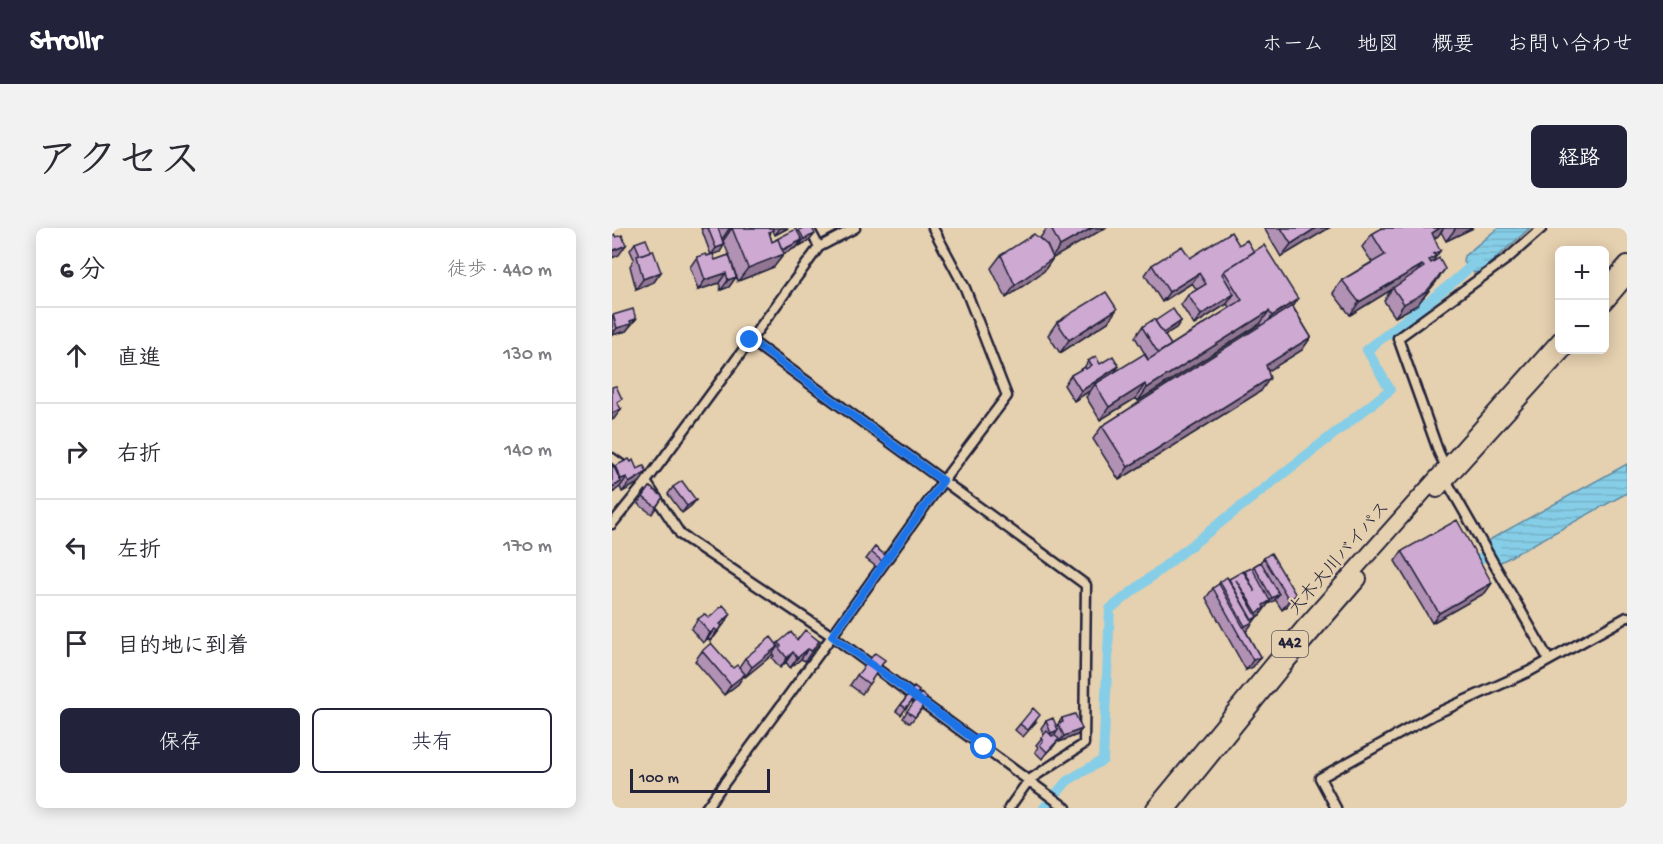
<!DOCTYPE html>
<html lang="ja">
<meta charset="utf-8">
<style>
body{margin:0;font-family:"Gochi Hand","Klee One",sans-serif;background:#f2f2f3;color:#2b2b33}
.controls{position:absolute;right:18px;top:18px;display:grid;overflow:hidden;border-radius:9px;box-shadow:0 3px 15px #0003}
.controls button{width:54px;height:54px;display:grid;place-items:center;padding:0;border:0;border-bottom:2px solid #e1e1e2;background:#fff;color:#2b2b33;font:30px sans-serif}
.scale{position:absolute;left:18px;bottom:15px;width:140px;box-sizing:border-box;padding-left:6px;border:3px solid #22223b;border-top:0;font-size:16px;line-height:21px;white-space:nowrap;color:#22223b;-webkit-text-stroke:4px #e5d0af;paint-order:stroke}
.stop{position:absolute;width:18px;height:18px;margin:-14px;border:4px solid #1a73e8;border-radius:50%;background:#fff}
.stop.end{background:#1a73e8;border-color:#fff;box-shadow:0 2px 6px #0008}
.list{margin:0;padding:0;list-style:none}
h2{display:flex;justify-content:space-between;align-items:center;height:78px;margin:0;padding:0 24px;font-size:26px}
h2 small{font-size:20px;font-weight:400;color:#7c7c81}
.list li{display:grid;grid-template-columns:39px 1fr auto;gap:18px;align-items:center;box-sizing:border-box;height:96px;padding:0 24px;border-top:2px solid #e1e1e2}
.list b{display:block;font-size:22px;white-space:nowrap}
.list em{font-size:20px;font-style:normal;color:#7c7c81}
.actions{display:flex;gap:12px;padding:18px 24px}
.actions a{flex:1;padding:14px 0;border:2px solid #22223b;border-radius:9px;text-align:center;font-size:21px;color:#22223b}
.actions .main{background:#22223b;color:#fff}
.icon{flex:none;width:33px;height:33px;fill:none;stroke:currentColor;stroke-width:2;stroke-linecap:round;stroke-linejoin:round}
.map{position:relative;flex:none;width:1015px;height:580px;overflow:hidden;border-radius:9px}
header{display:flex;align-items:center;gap:36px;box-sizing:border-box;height:84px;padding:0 30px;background:#22223b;color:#fff}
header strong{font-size:28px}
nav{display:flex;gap:33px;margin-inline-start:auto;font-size:21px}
.intro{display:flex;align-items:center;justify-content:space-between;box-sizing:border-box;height:144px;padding:0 36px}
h1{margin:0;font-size:42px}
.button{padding:15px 27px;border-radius:9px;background:#22223b;color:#fff;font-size:21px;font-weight:700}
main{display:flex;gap:36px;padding:0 36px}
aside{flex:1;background:#fff;border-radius:9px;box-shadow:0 3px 15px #0003}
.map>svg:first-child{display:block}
</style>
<header>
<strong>Strollr</strong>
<nav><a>ホーム</a><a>地図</a><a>概要</a><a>お問い合わせ</a></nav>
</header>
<div class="intro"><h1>アクセス</h1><a class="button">経路</a></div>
<main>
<aside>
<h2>6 分<small>徒歩 · 440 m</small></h2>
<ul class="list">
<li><svg class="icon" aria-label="ahead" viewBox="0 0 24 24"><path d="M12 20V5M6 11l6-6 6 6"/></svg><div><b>直進</b></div><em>130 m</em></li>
<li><svg class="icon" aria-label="right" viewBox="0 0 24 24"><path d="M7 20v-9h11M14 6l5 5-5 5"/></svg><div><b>右折</b></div><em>140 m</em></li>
<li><svg class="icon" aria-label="left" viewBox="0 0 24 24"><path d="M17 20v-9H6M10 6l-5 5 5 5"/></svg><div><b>左折</b></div><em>170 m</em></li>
<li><svg class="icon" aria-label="arrive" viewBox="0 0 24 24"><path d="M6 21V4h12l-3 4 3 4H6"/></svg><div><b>目的地に到着</b></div></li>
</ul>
<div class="actions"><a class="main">保存</a><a>共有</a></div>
</aside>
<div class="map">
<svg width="1015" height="580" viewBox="0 0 1015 580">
<defs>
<pattern id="water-rules" width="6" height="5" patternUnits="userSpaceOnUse" patternTransform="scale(1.5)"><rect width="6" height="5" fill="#86cee7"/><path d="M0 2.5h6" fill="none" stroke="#73b1c7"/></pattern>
</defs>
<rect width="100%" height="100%" fill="#e5d0af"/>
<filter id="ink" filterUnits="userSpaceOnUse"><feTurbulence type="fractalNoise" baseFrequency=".0167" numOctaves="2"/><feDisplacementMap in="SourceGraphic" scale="12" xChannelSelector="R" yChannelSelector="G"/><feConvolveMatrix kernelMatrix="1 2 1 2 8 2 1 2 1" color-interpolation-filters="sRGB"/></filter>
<g filter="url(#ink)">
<path fill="url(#water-rules)" stroke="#5e89a2" stroke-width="1.5" d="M886,0H918L867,45L864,44L862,45L851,33L852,28Z
M1015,236V265L887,335L883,327L880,329L876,316L877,312Z"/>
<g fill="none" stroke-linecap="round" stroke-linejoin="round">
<path stroke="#86cee7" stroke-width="10" d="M864,333L885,322
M432,580L455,553L491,532L498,381L778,162L755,122L840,55L866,32"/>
<g stroke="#22223b" stroke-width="13">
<path id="minor" d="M197,0L207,19
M930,0L896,30L786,110L827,225L834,239V252L937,432
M138,112L474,357L472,516L417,552L397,580
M0,230L34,254L69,307L220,408L331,253L395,168L353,60L321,0
M0,296L34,254L207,19L243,0
M94,580L220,408L454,580
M724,580L708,550L823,486L918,443L1015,389"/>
</g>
<g stroke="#22223b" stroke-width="18">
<path id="trunk" d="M993,60L1015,35
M993,75L1015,49
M825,262L952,122
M542,580L690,401L948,111
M557,580L675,434L747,351"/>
</g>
<use href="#minor" stroke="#e5d0af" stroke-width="8"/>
<use href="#trunk" stroke="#e5d0af" stroke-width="14"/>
</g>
<path fill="#b191b4" stroke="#22223b" stroke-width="1.5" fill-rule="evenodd" d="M89,0H160L158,7L160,14L186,4L187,2L198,12L187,18L186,17L185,19L172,26L162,39L126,53L117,27L124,49L117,59L109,62L107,55L86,62L78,39L85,29L99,27ZM111,13L117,27L103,32L100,26L108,24L112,17Z
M160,0H176L163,7Z
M435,0H493L441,30L432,43L394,70L379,40L389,27L430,13L428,10Z
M652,0H717L669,29Z
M770,0H861L834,13L829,4L826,8L822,11L821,34L824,54L805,77L783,89L772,73L779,62L738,87L721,65L730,52L760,34L750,19L760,6Z
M23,15L49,44L42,54L24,61L18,38L22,31L18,22Z
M627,17L686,71L681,79L699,109L690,122L656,143L649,163L507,252L481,211L490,198L649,98L648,96L526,173L524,170L488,192L474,169L479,162L462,173L452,157L459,147L472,140L476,133L488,136L504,143L536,131L523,109L530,99L543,93H569L564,100L552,107L559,117L618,80L615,76L582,97L569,77L576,67L585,62L580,55L550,74L533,47L540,37L578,30Z
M1,87L24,91L14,103L0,107V88Z
M445,94H496L448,125L436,107Z
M19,234L25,241L35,244L28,254L10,264L8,259L5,260L2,264V239L3,238Z
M38,259L51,269L40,286L26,276Z
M61,259L84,272L79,278L70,285L56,266Z
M263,319L274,328L266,340L254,331Z
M790,323L880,355L873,365L820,395L783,333Z
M652,330L684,367L677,377L670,382L663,371L656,376L648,387L645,389L634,403L648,429L641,439L634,442L594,370L601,360L606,357L608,354L617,351L632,345L633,343L640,340L642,338L648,334Z
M97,390L112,396L103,408L98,413L96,410L91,415L79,401L86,391Z
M185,412L207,413L193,433L189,431L178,440L174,434L168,440L160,430L162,428L161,426L133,449L132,447L126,456L112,467L83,433L90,423L121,440L127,439L133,430L165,416L166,415Z
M273,432L250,466L238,457L245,447Z
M302,459L307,463L289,487L284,483Z
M312,474L309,482L298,495L291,490L295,483Z
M450,490L470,501L465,507L447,514L446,512L430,531L423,524L426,519L424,517L432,507L429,500L434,493L445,498Z
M424,494L411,509L403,502L408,496Z"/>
<path fill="#907692" stroke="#22223b" stroke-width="1.5" d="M120,0L111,13L108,14L117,1Z
M168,0H176L163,7Z
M480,0H493L441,30L432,43L394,70L403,57L439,31L448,18Z
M704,0H717L669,29L679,16Z
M828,0H832L826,8L810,18L820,5Z
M844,0H861L834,13Z
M203,6L198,12L187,18L192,11Z
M190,12L185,19L169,27L172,26L162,39L126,53L136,40Z
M14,17L7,27L0,30V23Z
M112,17L108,24L99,27L104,20Z
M828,23L819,36L808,45L821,26Z
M810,37L800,50L781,60L779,62L738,87L747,74Z
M833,41L824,54L805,77L783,89L792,76Z
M49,44L42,54L24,61L31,51Z
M114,45L107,55L86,62L93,52Z
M587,45L580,55L550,74L557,64Z
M124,49L117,59L109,62L116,52Z
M622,66L615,76L582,97L589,87Z
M686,71L677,84L651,101L660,88Z
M505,81L496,94L448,125L457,112Z
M657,83L648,96L526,173L535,160Z
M24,91L14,103L0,107L5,100L18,93Z
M569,93L564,100L543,113L548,107Z
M699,109L690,122L645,150L654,137Z
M507,138L500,148L483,156L479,162L462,173L469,163Z
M658,150L649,163L507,252L516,239Z
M533,156L524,170L488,192L497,179Z
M9,181L2,191L0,192V185Z
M35,244L28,254L10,264L17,255Z
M15,249L8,259L0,265V259L6,256L9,251Z
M84,272L79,278L70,285L75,278Z
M880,355L873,365L820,395L827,385Z
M667,366L662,373L656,376L648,387L640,391L651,377L657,374L660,370Z
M684,367L677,377L670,382L677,372Z
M119,386L112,396L105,402L108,396Z
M645,389L634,404L626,408L633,398L638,393Z
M110,398L103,408L98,413L105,403Z
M103,401L96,410L91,415L98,405Z
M166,418L159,428L133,449L140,439Z
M196,421L189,431L178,440L185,430Z
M181,424L174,434L168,440L175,430Z
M648,429L641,439L634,442L641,432Z
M133,446L126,456L112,467L119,457Z
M470,501L465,507L447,514L452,508Z
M446,502L442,509L434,512L439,505Z
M447,511L442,518L430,531L435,524Z"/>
<path fill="#cea9d1" stroke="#22223b" stroke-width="1.5" d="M96,0H106L112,17L104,20Z
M120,0H160L161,2L157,4L160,14L166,11L172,26L136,40Z
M191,0H200L203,6L192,11L187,2Z
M439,0H480L448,18Z
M669,0H704L679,16Z
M770,0H828L820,5L828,23L821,26L824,28L817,32L819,35L827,30L833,41L814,64L792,76L781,60L812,39L810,37L747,74L730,52L773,27L760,6Z
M184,1L190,12L170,22L166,11L163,12Z
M619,4L627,17L635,12L642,24L612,43L610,46L622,66L589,87L576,67L594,56L587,45L557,64L540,37L570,18L578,30Z
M2,6L4,9L10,7L14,17L0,23V7Z
M422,6L435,17L441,30L403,57L389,27Z
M34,11L39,23L28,27L23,15Z
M652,17L686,71L660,88L657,83L535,160L533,156L497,179L483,156L532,126L536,132L630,72L612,43Z
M41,22L49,44L31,51L25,28Z
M94,26L95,28L101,26L103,32L117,27L124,49L116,52L114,45L93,52L85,29Z
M494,64L505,81L457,112L445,94Z
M680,78L699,109L654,137L658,150L516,239L490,198Z
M21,81L24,91L18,93L19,96L5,100L1,87Z
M561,81L569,93L551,105L543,93Z
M542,91L559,117L546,125L530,99Z
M484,128L488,136L501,128L507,138L469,163L459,147L473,139L474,141L480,137L476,133Z
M4,158L10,171L5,174L9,181L0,185V159Z
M17,231L19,234L21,232L25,241L32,238L35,244L17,255L15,249L9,251L3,238Z
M0,235L9,254L0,259Z
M70,253L84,272L75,278L61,259Z
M38,259L51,269L44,279L31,269Z
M845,292L880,355L827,385L790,323Z
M263,319L274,328L270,333L259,324Z
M659,325L684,367L677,372L652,330Z
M649,334L667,366L660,370L642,338Z
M640,340L658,373L651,377L652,380L645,385L624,352L645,389L640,392L617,351L631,343L643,364L633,343Z
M615,349L641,394L633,398L608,354Z
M607,356L648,429L641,432L601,360Z
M111,377L119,386L108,396L110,398L105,403L103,401L98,405L86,391L93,386L97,390Z
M193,402L207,413L200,423L196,421L185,430L181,424L175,430L167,420L169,418L166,415L179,404L185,412Z
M159,409L166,418L140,439L133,430Z
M99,415L121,440L125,437L133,446L119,457L90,423Z
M263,425L273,432L257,456L245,447Z
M302,459L307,463L294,480L289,477Z
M309,465L315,470L312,474L313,475L303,489L295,483Z
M421,480L428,487L416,502L408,496Z
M463,486L470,501L452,508L446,496L451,494L450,490Z
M441,490L446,502L439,505L434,493Z
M435,503L440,508L442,507L447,511L435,524L428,517L431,513L429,510Z"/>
</g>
<g fill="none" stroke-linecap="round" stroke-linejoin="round" filter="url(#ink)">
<path stroke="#1a73e8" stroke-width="8" d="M138,112L331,253L220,408L372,519"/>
</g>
<g text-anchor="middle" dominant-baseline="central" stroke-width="4.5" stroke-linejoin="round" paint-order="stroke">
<rect fill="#e5d0af" stroke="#5c565e" stroke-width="1.5" x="660" y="403" width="36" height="26" rx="4.5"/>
<g font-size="16" font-weight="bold" fill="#22223b">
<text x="678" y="416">442</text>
</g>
<g font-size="18" fill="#22223b" stroke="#e5d0af">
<text transform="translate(728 331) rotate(-49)">大木大川バイパス</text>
</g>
</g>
</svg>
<div class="controls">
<button>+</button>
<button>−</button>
</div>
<div class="scale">100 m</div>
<div class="stop" style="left:372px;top:519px"></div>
<div class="stop end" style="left:138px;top:112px"></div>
</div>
</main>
